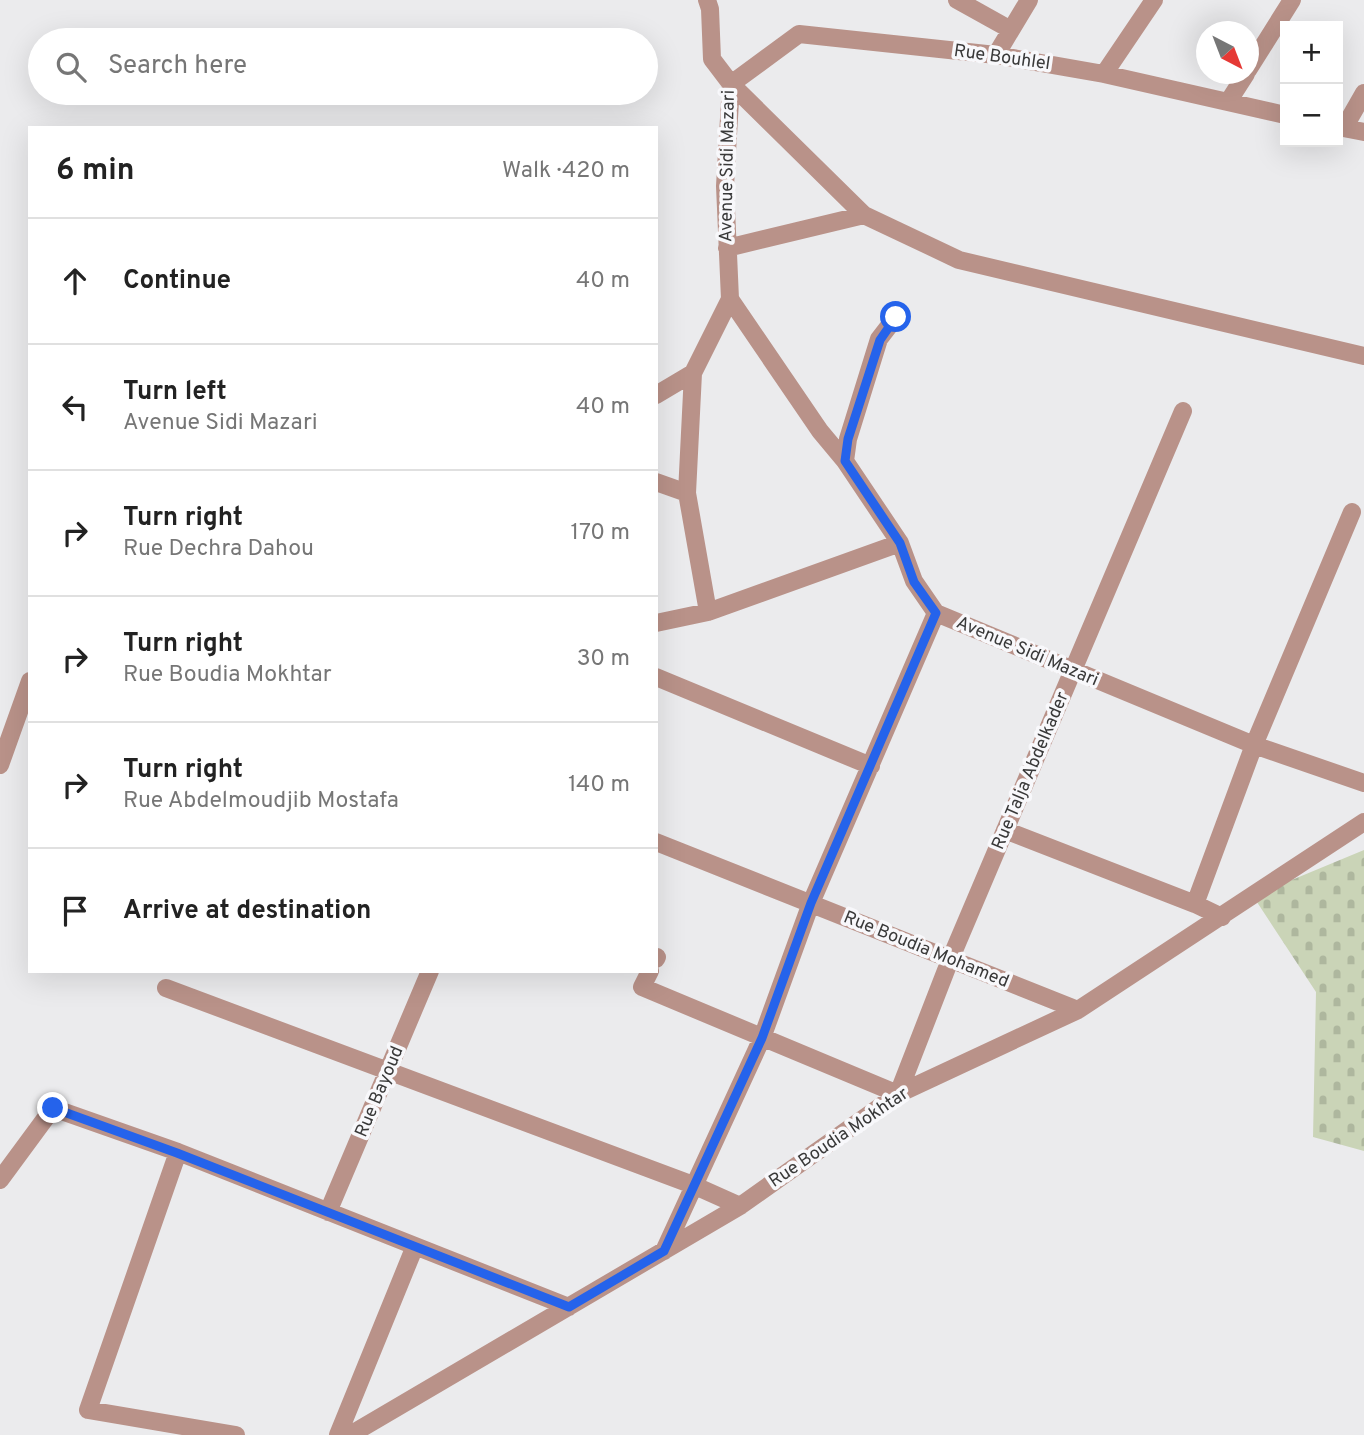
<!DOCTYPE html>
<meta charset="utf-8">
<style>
body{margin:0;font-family:Overpass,sans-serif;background:#f2f2f2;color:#222}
.controls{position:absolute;right:21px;top:21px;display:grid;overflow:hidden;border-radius:0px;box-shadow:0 7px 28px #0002}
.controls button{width:63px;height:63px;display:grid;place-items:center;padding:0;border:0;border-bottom:2px solid #e0e0e0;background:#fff;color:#222;font:35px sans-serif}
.compass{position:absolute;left:1196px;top:21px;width:63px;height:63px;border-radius:50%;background:#fff;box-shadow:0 7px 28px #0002;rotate:138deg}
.stop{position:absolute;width:21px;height:21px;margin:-16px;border:5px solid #2563eb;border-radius:50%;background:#fff}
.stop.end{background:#2563eb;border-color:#fff;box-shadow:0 2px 7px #0008}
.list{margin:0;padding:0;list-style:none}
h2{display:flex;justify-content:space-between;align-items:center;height:91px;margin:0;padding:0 28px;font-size:30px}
h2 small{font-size:23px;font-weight:400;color:#767676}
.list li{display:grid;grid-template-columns:46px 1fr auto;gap:21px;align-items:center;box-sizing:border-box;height:126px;padding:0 28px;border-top:2px solid #e0e0e0}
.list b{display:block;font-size:26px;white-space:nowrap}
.list p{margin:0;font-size:23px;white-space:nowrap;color:#767676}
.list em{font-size:23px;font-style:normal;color:#767676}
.icon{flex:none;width:38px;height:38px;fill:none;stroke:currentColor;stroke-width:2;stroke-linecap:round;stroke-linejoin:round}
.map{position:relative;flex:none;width:1364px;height:1435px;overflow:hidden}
.search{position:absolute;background:#fff;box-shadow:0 7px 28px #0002;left:28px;top:28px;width:630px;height:77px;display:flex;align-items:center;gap:18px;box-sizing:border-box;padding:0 24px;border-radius:38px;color:#767676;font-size:26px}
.panel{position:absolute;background:#fff;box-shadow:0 7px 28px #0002;left:28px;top:126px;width:630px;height:847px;border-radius:0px}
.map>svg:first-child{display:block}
</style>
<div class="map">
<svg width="1364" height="1435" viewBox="0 0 1364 1435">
<defs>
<pattern id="cemetery-stones" width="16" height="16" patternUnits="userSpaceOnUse" patternTransform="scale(1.75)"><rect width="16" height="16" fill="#cad4b7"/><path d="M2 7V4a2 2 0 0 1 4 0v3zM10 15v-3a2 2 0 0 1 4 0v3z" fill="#aeb79e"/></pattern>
</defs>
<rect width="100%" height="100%" fill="#ebebed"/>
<path fill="url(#cemetery-stones)" d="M1364,850V1151L1313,1137L1316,992L1253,896Z"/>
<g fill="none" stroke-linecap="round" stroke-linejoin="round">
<path stroke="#b99289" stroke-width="18" d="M707,0L710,9L712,59L731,84L864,215L959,260L1364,356
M957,0L1011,30
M996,55L1029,0
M1248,70L1292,0
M1104,74L1154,0
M731,84L725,186L730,299L820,431L845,461L900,543L914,581L936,613L1254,745L1364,783
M731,84L799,34L996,55L1104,74L1285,115
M1228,102L1246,74
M1338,127L1364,132
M1344,128L1364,93
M727,248L864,215
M656,395L693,373
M845,461L848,439L879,339L896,317
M656,482L687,493
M708,612L687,493L693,373L730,299
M656,623L708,612L900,543
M656,677L871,766
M0,765L30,681
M1005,830L1195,904L1222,917
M656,842L1078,1010
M1195,904L1254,745L1352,512
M656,959L657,957
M650,971L642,987L898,1094L950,960L1183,411
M166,988L693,1185L740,1206
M178,1152L88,1410L236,1435
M0,1180L53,1108L178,1152L569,1307
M328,1212L430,971
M664,1251L762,1038L811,903L936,613
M338,1435L415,1246
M350,1435L740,1206L898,1094L1078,1010L1364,822"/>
</g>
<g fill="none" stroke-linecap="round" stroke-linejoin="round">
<path stroke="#2563eb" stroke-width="9" d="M53,1108L177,1153L569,1307L664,1251L762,1038L811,903L936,613L914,582L900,543L845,461L848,439L880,340L896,317"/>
</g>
<g text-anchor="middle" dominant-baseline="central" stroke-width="7" stroke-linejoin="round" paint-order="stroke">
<g font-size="18" fill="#393939" stroke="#f8f8fb">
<text transform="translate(1002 58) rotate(8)">Rue Bouhlel</text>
<text transform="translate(728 166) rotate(-89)">Avenue Sidi Mazari</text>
<text transform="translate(1027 652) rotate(23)">Avenue Sidi Mazari</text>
<text transform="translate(1031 771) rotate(-67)">Rue Talja Abdelkader</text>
<text transform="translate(926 950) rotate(22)">Rue Boudia Mohamed</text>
<text transform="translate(380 1092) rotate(-67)">Rue Bayoud</text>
<text transform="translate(839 1138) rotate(-34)">Rue Boudia Mokhtar</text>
</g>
</g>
</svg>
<div class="controls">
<button>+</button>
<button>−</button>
</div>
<svg class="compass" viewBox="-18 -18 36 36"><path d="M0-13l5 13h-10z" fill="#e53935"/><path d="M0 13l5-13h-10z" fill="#767676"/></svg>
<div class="stop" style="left:896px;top:317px"></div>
<div class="stop end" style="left:53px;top:1108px"></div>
<div class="search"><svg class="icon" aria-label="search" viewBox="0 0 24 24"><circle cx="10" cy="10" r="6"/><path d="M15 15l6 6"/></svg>Search here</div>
<section class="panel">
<h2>6 min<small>Walk · 420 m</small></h2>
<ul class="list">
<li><svg class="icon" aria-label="ahead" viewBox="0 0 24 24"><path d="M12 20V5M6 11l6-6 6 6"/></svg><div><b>Continue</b></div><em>40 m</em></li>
<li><svg class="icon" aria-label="left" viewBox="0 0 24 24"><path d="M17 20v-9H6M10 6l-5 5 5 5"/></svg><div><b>Turn left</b><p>Avenue Sidi Mazari</p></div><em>40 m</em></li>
<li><svg class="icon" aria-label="right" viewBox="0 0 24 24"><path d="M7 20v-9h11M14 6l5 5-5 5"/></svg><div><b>Turn right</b><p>Rue Dechra Dahou</p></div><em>170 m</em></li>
<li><svg class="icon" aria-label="right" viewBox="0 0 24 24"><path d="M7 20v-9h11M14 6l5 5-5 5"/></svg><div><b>Turn right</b><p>Rue Boudia Mokhtar</p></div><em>30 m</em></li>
<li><svg class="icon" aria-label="right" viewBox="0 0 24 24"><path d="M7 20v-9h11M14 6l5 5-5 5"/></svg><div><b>Turn right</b><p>Rue Abdelmoudjib Mostafa</p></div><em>140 m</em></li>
<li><svg class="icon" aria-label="arrive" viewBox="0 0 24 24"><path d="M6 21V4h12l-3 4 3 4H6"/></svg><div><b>Arrive at destination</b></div></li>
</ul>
</section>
</div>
